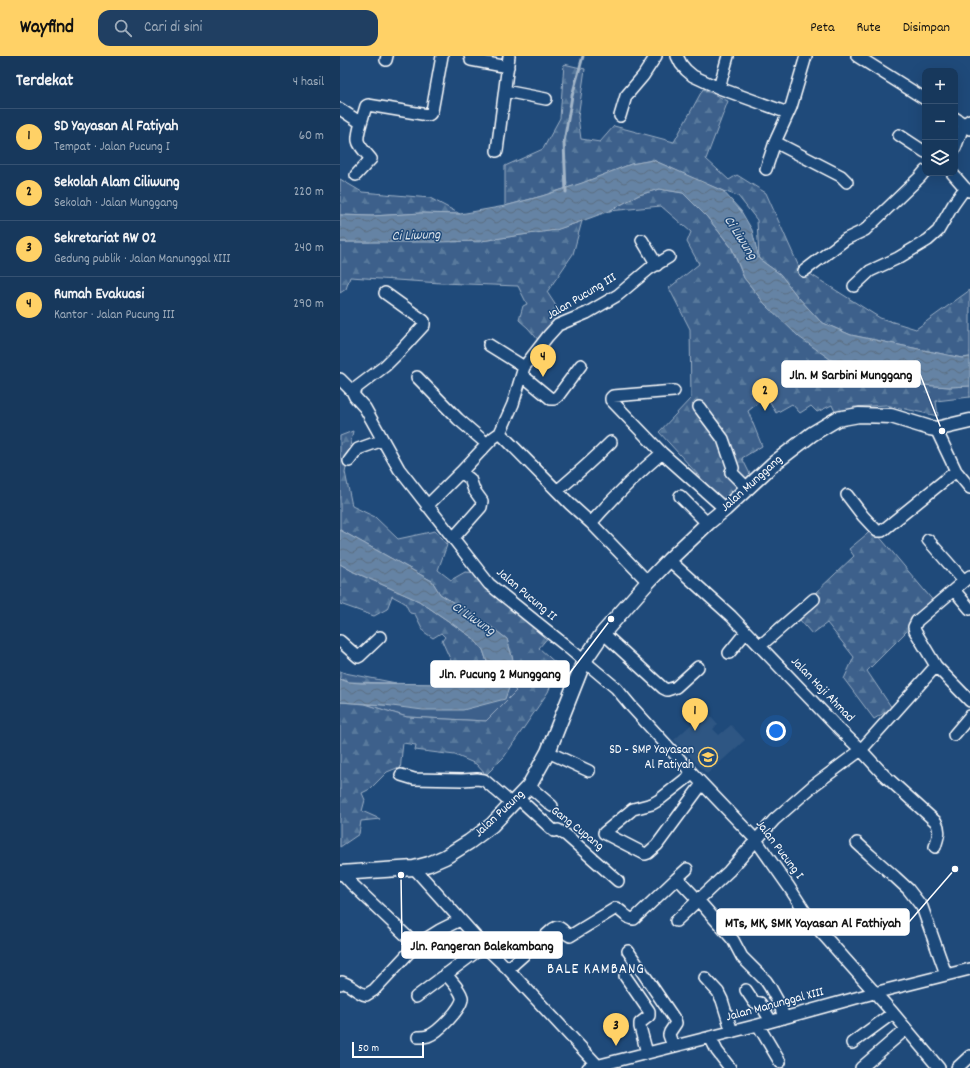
<!DOCTYPE html>
<html lang="id">
<meta charset="utf-8">
<style>
body{margin:0;font-family:Dekko,sans-serif;background:#203f62;color:#f1f3f6}
.controls{position:absolute;right:12px;top:12px;display:grid;overflow:hidden;border-radius:8px;box-shadow:0 4px 16px #0002}
.controls button{width:36px;height:36px;display:grid;place-items:center;padding:0;border:0;border-bottom:1px solid #365272;background:#17385c;color:#f1f3f6;font:20px sans-serif}
.scale{position:absolute;left:12px;bottom:10px;width:72px;box-sizing:border-box;padding-left:4px;border:2px solid #fff;border-top:0;font-size:11px;line-height:14px;white-space:nowrap;color:#fff;-webkit-text-stroke:3px #1f4a7a;paint-order:stroke}
.you{position:absolute;left:436px;top:675px;width:14px;height:14px;margin:-10px;border:3px solid #fff;border-radius:50%;background:#1a73e8;box-shadow:0 0 0 6px #1a73e833}
.badge{display:grid;place-items:center;width:26px;height:26px;border-radius:50%;background:#ffd166;color:#111;font-size:13px;font-weight:700}
.pin{position:absolute;translate:-50% -33px;filter:drop-shadow(0 1px 2px #0008)}
.pin::after{content:'';position:absolute;top:21px;width:14px;height:12px;background:inherit;clip-path:polygon(0 0,100% 0,50% 100%)}
.list{margin:0;padding:0;list-style:none}
h2{display:flex;justify-content:space-between;align-items:center;height:52px;margin:0;padding:0 16px;font-size:17px}
h2 small{font-size:13px;font-weight:400;color:#9eacbb}
.list li{display:grid;grid-template-columns:26px 1fr auto;gap:12px;align-items:center;box-sizing:border-box;height:56px;padding:0 16px;border-top:1px solid #365272}
.list b{display:block;font-size:15px;white-space:nowrap}
.list p{margin:0;font-size:13px;white-space:nowrap;color:#9eacbb}
.list em{font-size:13px;font-style:normal;color:#9eacbb}
.icon{flex:none;width:22px;height:22px;fill:none;stroke:currentColor;stroke-width:2;stroke-linecap:round;stroke-linejoin:round}
.map{position:relative;flex:none;width:630px;height:1012px;overflow:hidden}
header{display:flex;align-items:center;gap:24px;box-sizing:border-box;height:56px;padding:0 20px;background:#ffd166;color:#111}
header strong{font-size:19px}
nav{display:flex;gap:22px;margin-inline-start:auto;font-size:14px}
.search{width:280px;height:36px;background:#203f62;display:flex;align-items:center;gap:10px;box-sizing:border-box;padding:0 14px;border-radius:12px;color:#9eacbb;font-size:15px}
main{display:flex}
aside{flex:1;background:#17385c}
.map>svg:first-child{display:block}
</style>
<header>
<strong>Wayfind</strong>
<div class="search"><svg class="icon" aria-label="search" viewBox="0 0 24 24"><circle cx="10" cy="10" r="6"/><path d="M15 15l6 6"/></svg>Cari di sini</div>
<nav><a>Peta</a><a>Rute</a><a>Disimpan</a></nav>
</header>
<main>
<aside>
<h2>Terdekat<small>4 hasil</small></h2>
<ul class="list">
<li><span class="badge">1</span><div><b>SD Yayasan Al Fatiyah</b><p>Tempat · Jalan Pucung I</p></div><em>60 m</em></li>
<li><span class="badge">2</span><div><b>Sekolah Alam Ciliwung</b><p>Sekolah · Jalan Munggang</p></div><em>220 m</em></li>
<li><span class="badge">3</span><div><b>Sekretariat RW 02</b><p>Gedung publik · Jalan Manunggal XIII</p></div><em>240 m</em></li>
<li><span class="badge">4</span><div><b>Rumah Evakuasi</b><p>Kantor · Jalan Pucung III</p></div><em>290 m</em></li>
</ul>
</aside>
<div class="map">
<svg width="630" height="1012" viewBox="0 0 630 1012">
<defs>
<pattern id="forest-firs" width="22" height="20" patternUnits="userSpaceOnUse"><rect width="22" height="20" fill="#3c618b"/><path d="M5 1l3.5 6h-7zM16 11l3.5 6h-7z" fill="#59799c"/></pattern>
<pattern id="water-waves" width="16" height="10" patternUnits="userSpaceOnUse"><rect width="16" height="10" fill="#6583a4"/><path d="M0 5q4-4 8 0t8 0" fill="none" stroke="#5b6d81"/></pattern>
</defs>
<rect width="100%" height="100%" fill="#1f4a7a"/>
<filter id="ink" filterUnits="userSpaceOnUse"><feTurbulence type="fractalNoise" baseFrequency=".025" numOctaves="2"/><feDisplacementMap in="SourceGraphic" scale="8" xChannelSelector="R" yChannelSelector="G"/><feConvolveMatrix kernelMatrix="1 2 1 2 8 2 1 2 1" color-interpolation-filters="sRGB"/></filter>
<g filter="url(#ink)">
<path fill="#2e5683" d="M366,655L378,668L373,673L379,679L391,669L405,684L367,718L334,684Z"/>
<path fill="#3c618b" stroke="#9eb0c5" d="M170,629L176,635L146,665L67,661L25,648L44,649L164,643Z"/>
<path fill="url(#forest-firs)" stroke="#9eb0c5" d="M224,8L245,13L238,61L241,83L260,86L274,70L334,86L363,33L388,45L366,103L389,124L397,119L426,137L459,211L540,262L576,273L630,234V301L622,302L511,279L481,266L457,240L440,218L419,203L417,164L398,140L383,135L364,127L313,104L291,108L240,128L202,140L165,150V110L203,93L220,62Z
M0,123L22,136L90,142L120,158L81,157L32,160L0,159Z
M319,133L343,137L367,161L391,191L404,222L425,248L511,318L568,328L609,331L630,330V341L596,345L598,360L546,349L514,351L498,362L492,349L477,356L471,350L460,357L452,348L436,357L430,346L422,344L408,355L422,390L402,402L411,420L385,452L381,444L319,376L351,342L350,273L329,232L359,208L347,186L351,176L321,150L269,155L299,139Z
M242,165L233,198L207,236L220,256L214,269L200,286L188,272L179,264L183,250L187,248L178,230L101,227L10,221L6,233L0,237V186L141,185L215,174Z
M13,375L5,416L12,450L35,461L58,483L95,475L107,489L98,514L111,524L125,516L144,517L209,580L199,592L219,610L208,636L164,701L146,719L136,708L115,699L75,694L76,689L63,687L61,705L60,718L57,712L47,716L30,733L22,737L25,744L22,755L40,763L21,765L19,778L0,791V646L25,648L67,661L146,665L176,635L170,629L175,623L173,604L167,583L150,570L100,538L92,525L0,474V380Z
M533,473L595,547L527,615L552,652L534,663L504,623L514,601L487,567L472,578L454,557L514,500L509,493Z
M0,508L14,516L79,545L133,582L143,594L147,606L128,622L115,628H99L111,605L102,585L105,581L101,577L93,582L84,576L75,558L70,557L65,547L52,540L47,553L34,560L0,548Z
M0,615L5,617L56,627L8,626L0,623Z"/>
<path fill="url(#water-waves)" stroke="#a3b5c8" d="M313,104L383,135L401,155L412,174L419,203L440,218L457,240L481,266L511,279L622,302L630,301V330L609,331L568,328L511,318L459,281L425,248L404,222L392,192L367,161L343,137L319,133L299,139L269,155L242,165L216,174L141,185L97,186H0V159L32,160L81,157L120,158L165,150L202,140L242,127L291,108Z
M0,474L92,525L100,538L150,570L167,583L173,604L175,623L170,629L165,643L123,654H83L44,649L0,646V623L8,626L21,627L114,628L128,621L147,606L143,594L133,582L79,545L14,516L0,508Z"/>
<g fill="none" stroke-linecap="round" stroke-linejoin="round">
<path stroke="#a3b5c8" stroke-width="3" d="M226,136L224,86L232,40L243,0"/>
<g stroke="#fff" stroke-width="14">
<path id="minor" d="M130,0H131V4L168,11
M337,0L341,8L346,14L353,20L379,32L448,57
M517,0L585,43
M46,4L47,0
M379,32L388,0
M165,35L206,43
M0,53L21,67L26,50L28,49L88,59L90,58L92,55L102,0
M280,60L286,40L303,20L316,0
M615,62L624,68L630,73
M559,79L585,96
M435,86L501,120L507,126
M615,92L624,68L630,64
M157,95L169,0
M426,113L435,86L451,51L466,0
M612,117L625,132L629,135
M16,119L31,103C17,86 15,88 21,67
M302,184L317,209
M464,215L506,183L525,174L580,121L585,115
M514,230L530,215L558,202L588,184L598,175L613,149L625,132
M149,289L184,311
M182,319L211,343H214L218,340L241,309
M77,321L118,363L147,388
M0,323L12,335L15,341L25,352L59,413L149,528L225,589L276,632L291,650L352,717L416,784L449,831L469,862L480,875L553,957L599,1012
M12,335L45,310L61,294L84,269V265L45,237
M334,335L273,340L271,342V344L322,397L385,453
M359,351L383,383L393,412L391,416L407,432
M596,373L616,415L630,432
M9,405L18,393L43,384
M217,435C236,419 254,403 271,386
M507,439L523,460L537,475H542L616,415
M340,440L367,467
M87,450L121,416L153,382L160,377
M251,467C273,442 296,419 322,397
M117,478L141,451L142,445L134,434L130,423L121,416
M588,484L624,525
M329,504L391,560L499,673L521,694L544,719L596,766C601,775 598,781 595,791
M630,520L577,565L574,571L575,575L596,610L630,645
M308,526L251,467L230,448L160,377L173,348L184,311L208,280L218,269L247,257L278,239L309,213L329,201
M614,534L630,553
M263,577L323,632L327,634L336,631L358,611
M0,585L18,601L20,600L40,581
M420,590L474,543
M389,597L406,576
M614,679L630,660
M208,696L249,715
M352,717L347,722L319,744L312,748L293,753L264,777L305,798L308,797L317,789L362,728
M61,719L74,723L122,724L137,723L144,724L165,742L171,749
M189,730L212,750
M178,742L214,775L218,774L226,779L278,825
M517,787L530,799L555,821L568,833L582,851L606,918
M74,812L144,890L168,913L260,1012
M2,817L12,828L76,889
M336,823L347,813
M336,865L389,815L434,764L474,729L521,694L596,610
M288,895L335,964L336,967L330,976L329,979L333,990
M168,913L213,873L217,871C223,872 225,878 230,880L276,852C283,855 286,863 294,863L336,823L340,825L358,844L393,884L402,901L426,925L430,931L440,949L444,962
M285,920L309,955V960L300,967V971L307,997
M365,922L378,936L382,944L392,976
M0,928L2,926C12,929 17,937 26,939L34,934L76,889L100,874L120,864
M406,934L414,946L420,947L431,965
M76,941L144,890
M418,969L440,1006
M78,981C81,981 85,981 88,980C97,977 124,951 122,941C120,933 111,925 106,918
M370,981L377,995L390,1012
M512,987L553,957
M248,1012L418,969L534,937L630,913
M521,1012L566,973
M617,1012L630,1000"/>
</g>
<g stroke="#fff" stroke-width="17">
<path id="tertiary" d="M0,817L74,812L89,808L105,801L129,786L152,769L189,730L208,696L244,605L263,577L308,526L329,504L369,466L385,453L433,408L472,378L497,363L519,359L551,360L590,372L596,373L630,365"/>
</g>
<use href="#minor" stroke="#1f4a7a" stroke-width="11"/>
<use href="#tertiary" stroke="#1f4a7a" stroke-width="14"/>
</g>
</g>
<defs>
<g id="school-ring" transform="scale(1)"><circle r="9.5" fill="#1f4a7a" stroke="#ffd166" stroke-width="1.5"/><path d="M0-5L7-2L0 1L-7-2ZM-4 1L0 2.5L4 1V4Q0 6-4 4Z" fill="#ffd166"/></g>
</defs>
<g fill-rule="evenodd">
<use href="#school-ring" x="368" y="701"/>
</g>
<g text-anchor="middle" dominant-baseline="central" stroke-width="3" stroke-linejoin="round" paint-order="stroke">
<g font-size="13" fill="#fff" stroke="#1f4a7a">
<text transform="translate(242 241) rotate(-31)">Jalan Pucung III</text>
<text transform="translate(412 428) rotate(-42)">Jalan Munggang</text>
<text transform="translate(186 539) rotate(40)">Jalan Pucung II</text>
<text transform="translate(482 634) rotate(46)">Jalan Haji Ahmad</text>
<text transform="translate(160 758) rotate(-43)">Jalan Pucung</text>
<text transform="translate(237 773) rotate(38)">Gang Cupang</text>
<text transform="translate(439 794) rotate(53)">Jalan Pucung I</text>
<text transform="translate(435 949) rotate(-15)">Jalan Manunggal XIII</text>
</g>
<g font-size="13" fill="#fff" stroke="#1f4a7a" text-anchor="end">
<text x="354" y="694">SD - SMP Yayasan<tspan x="354" dy="15">Al Fatiyah</tspan></text>
</g>
<g font-size="14" font-style="italic" fill="#d8e0e8" stroke="#1f4a7a">
<text transform="translate(76 180) rotate(-2)">Ci Liwung</text>
<text transform="translate(400 182) rotate(57)">Ci Liwung</text>
<text transform="translate(133 563) rotate(34)">Ci Liwung</text>
</g>
<g font-size="15" letter-spacing="1" fill="#fff" stroke="#1f4a7a">
<text x="256" y="914">BALE KAMBANG</text>
</g>
</g>
<path fill="none" stroke="#fff" stroke-width="1.5" d="M602 375L580 318M271 563L229 618M615 813L569 866M61 819L62 889"/>
<g fill="#fff" stroke="#1f4a7a" stroke-width="1.5">
<circle cx="602" cy="375" r="4"/>
<circle cx="271" cy="563" r="4"/>
<circle cx="615" cy="813" r="4"/>
<circle cx="61" cy="819" r="4"/>
</g>
<g fill="#fff" stroke="#fff" stroke-width="1.5">
<rect x="442" y="305" width="138" height="26" rx="4"/>
<rect x="91" y="605" width="138" height="26" rx="4"/>
<rect x="377" y="853" width="192" height="26" rx="4"/>
<rect x="62" y="876" width="160" height="26" rx="4"/>
</g>
<g font-size="14" text-anchor="middle" font-weight="bold" fill="#111">
<text x="511" y="323">Jln. M Sarbini Munggang</text>
<text x="160" y="622">Jln. Pucung 2 Munggang</text>
<text x="473" y="871">MTs, MK, SMK Yayasan Al Fathiyah</text>
<text x="142" y="894">Jln. Pangeran Balekambang</text>
</g>
</svg>
<div class="controls">
<button>+</button>
<button>−</button>
<button><svg class="icon" aria-label="layers" viewBox="0 0 24 24"><path d="M12 4l9 5-9 5-9-5zM3 14l9 5 9-5"/></svg></button>
</div>
<div class="scale">50 m</div>
<div class="you"></div>
<div class="pin badge" style="left:355px;top:675px">1</div>
<div class="pin badge" style="left:425px;top:355px">2</div>
<div class="pin badge" style="left:276px;top:990px">3</div>
<div class="pin badge" style="left:203px;top:321px">4</div>
</div>
</main>
